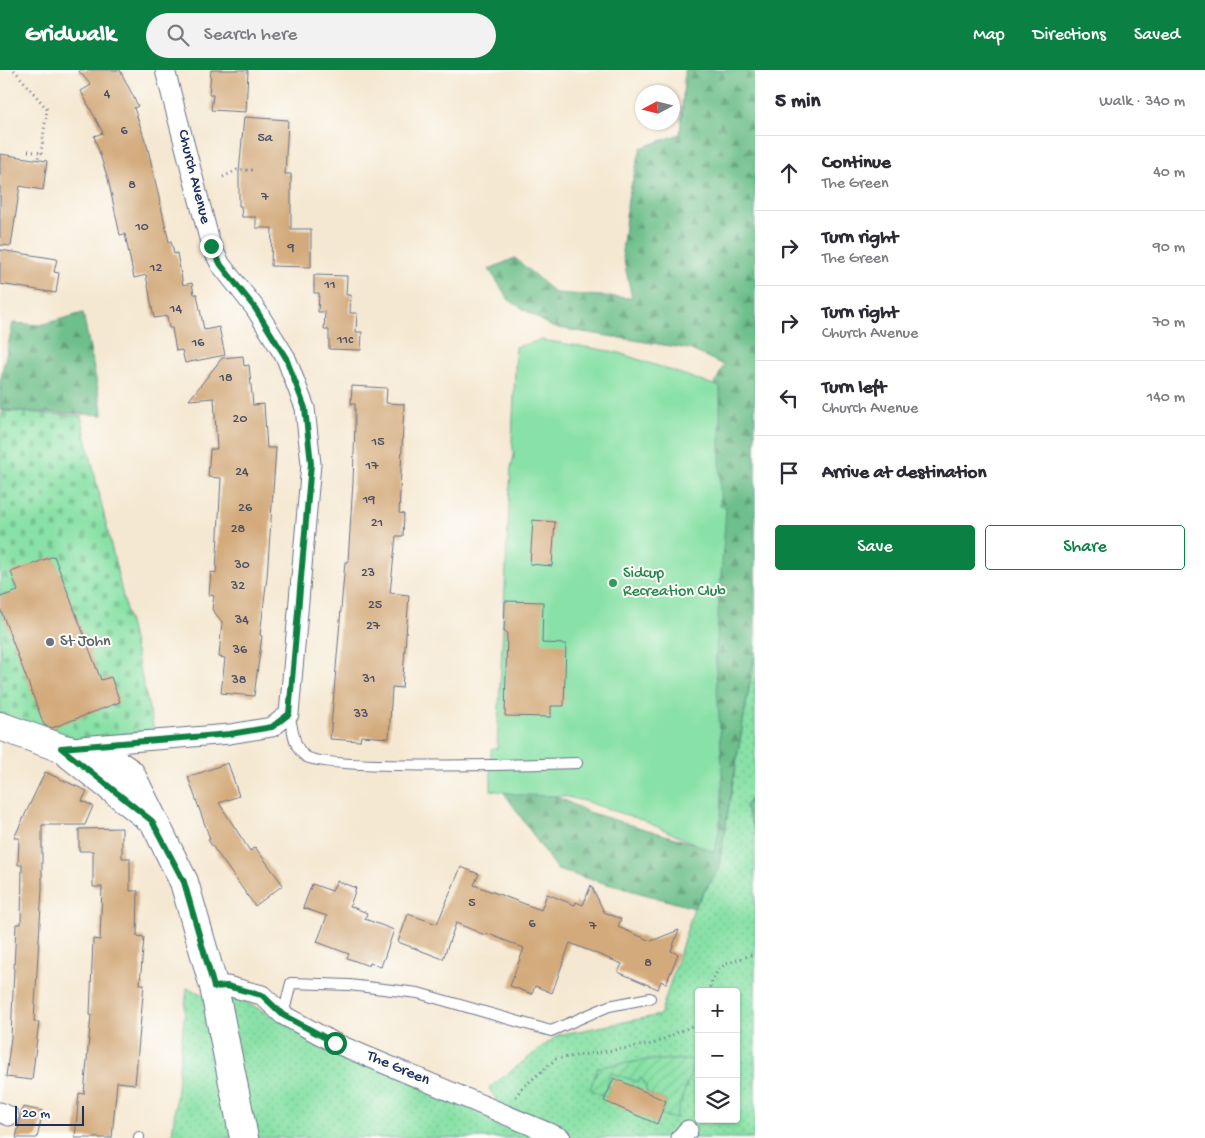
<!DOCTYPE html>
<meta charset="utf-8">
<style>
body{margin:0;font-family:"Gochi Hand",sans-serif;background:#f2f2f3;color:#2b2b33}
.controls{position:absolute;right:15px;bottom:15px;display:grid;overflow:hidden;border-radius:5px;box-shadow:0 1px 4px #0004}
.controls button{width:45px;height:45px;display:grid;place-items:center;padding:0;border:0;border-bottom:1px solid #e1e1e2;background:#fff;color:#2b2b33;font:25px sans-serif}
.compass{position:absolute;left:635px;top:15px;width:45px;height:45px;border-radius:50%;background:#fff;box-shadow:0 1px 4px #0004;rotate:263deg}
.scale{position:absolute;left:15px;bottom:12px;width:69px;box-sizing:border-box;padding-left:5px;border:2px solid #1b2f5e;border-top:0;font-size:14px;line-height:18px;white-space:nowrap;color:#1b2f5e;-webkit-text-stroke:4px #fdfcf7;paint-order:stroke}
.stop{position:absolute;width:15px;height:15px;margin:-11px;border:4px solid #0b8043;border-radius:50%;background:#fff}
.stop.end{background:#0b8043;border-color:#fff;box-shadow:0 1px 5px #0008}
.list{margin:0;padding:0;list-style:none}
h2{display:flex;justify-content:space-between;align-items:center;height:65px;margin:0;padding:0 20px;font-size:21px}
h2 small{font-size:16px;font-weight:400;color:#7c7c81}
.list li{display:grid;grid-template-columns:32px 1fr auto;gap:15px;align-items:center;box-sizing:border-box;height:75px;padding:0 20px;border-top:1px solid #e1e1e2}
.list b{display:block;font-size:19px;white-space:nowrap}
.list p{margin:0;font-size:16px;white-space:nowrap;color:#7c7c81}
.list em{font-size:16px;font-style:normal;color:#7c7c81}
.actions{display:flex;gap:10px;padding:15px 20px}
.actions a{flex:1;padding:11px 0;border:1px solid #0b8043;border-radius:5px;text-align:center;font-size:18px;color:#0b8043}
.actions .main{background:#0b8043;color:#fff}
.icon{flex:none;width:28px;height:28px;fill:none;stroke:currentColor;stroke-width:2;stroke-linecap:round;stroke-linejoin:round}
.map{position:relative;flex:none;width:755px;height:1068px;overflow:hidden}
header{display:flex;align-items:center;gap:30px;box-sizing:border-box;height:70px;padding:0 25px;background:#0b8043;color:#fff}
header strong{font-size:24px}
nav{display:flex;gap:28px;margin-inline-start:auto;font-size:18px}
.search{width:350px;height:45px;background:#f2f2f3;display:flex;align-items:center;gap:12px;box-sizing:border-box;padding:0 18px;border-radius:28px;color:#7c7c81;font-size:19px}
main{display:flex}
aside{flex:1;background:#fff}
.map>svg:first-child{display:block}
</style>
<header>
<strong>Gridwalk</strong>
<div class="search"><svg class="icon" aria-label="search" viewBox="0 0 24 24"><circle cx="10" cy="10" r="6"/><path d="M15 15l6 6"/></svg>Search here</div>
<nav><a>Map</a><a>Directions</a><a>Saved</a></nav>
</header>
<main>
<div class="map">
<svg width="755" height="1068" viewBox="0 0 755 1068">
<defs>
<pattern id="grass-dots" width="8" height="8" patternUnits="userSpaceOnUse" patternTransform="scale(1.25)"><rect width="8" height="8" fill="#88e1a6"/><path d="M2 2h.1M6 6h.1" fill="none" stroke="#75c191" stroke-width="1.8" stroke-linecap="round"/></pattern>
<pattern id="forest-firs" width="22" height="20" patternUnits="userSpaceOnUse" patternTransform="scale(1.25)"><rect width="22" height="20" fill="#6ebf8b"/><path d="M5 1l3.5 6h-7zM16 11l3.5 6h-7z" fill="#5a9c75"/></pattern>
<pattern id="cemetery-stones" width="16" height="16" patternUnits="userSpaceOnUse" patternTransform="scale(1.25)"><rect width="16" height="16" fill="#88e1a6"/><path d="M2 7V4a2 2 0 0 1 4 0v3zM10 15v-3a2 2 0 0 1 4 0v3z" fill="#75c191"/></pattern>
<pattern id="garden-furrows" width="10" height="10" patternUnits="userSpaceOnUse" patternTransform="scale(1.25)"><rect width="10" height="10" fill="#88e1a6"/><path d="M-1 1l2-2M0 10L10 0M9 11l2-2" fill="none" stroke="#75c191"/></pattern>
</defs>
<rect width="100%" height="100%" fill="#fdfcf7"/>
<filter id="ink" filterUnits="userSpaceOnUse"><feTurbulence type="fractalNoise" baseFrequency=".02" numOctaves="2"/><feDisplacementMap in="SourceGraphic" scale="10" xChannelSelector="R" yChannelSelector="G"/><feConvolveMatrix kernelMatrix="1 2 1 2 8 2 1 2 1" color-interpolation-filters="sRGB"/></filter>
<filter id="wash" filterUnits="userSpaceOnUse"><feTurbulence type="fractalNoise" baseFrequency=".0096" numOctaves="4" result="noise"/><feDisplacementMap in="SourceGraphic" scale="20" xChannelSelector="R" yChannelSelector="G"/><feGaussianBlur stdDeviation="1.12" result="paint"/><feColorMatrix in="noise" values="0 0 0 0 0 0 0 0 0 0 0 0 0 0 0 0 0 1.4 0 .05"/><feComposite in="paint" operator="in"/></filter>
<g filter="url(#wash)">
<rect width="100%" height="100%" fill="#f5e8d2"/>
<path fill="url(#grass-dots)" stroke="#528882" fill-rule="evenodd" d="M755,582V723L745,737L755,761V1068H172L187,918L216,930L214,917L348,982L505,1044L489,1018L558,965L660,945L694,838L718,800ZM699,922H736V1049H699Z"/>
<path fill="url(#forest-firs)" stroke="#447774" d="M685,0H755V582L718,800L694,838L557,800L501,718L507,702L588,742L695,774L719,709L690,585L713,317L724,295L689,279L552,257L509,230L489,199L515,188L555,223L632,228L622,182L628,128L641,78L680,64Z
M83,243L103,345L0,340V312L13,253L40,255Z
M755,723V761L745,736Z"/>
<path fill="url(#cemetery-stones)" stroke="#528882" d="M3,341L81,346L154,660L99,669L59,672L0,644V349Z"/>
<path fill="url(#garden-furrows)" stroke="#528882" d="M648,990H695L675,1049L660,1044L666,1031L647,1023L644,1011L640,1008L639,1012L611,1003L607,1014L610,1017L606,1027L590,1019L598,997Z"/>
<path fill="#88e1a6" stroke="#528882" d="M542,270L616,282L720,317V436L726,437C723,488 717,539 716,589C716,646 731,729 714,782L642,750L584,731L563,726L522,725L491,720V679L497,678L511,397L514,386L512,371L516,277Z"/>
<g id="blocks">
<path fill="#d3aa7b" d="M78,0H120L138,36L134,38L148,79L169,172L171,171L174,184L177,183L183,215L192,213L194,224H197L204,260L219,257L225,285L185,293L182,280L176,281L172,258H169L167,246L154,248L146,205L134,208L125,164L120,165L108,109L94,66L103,63L81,21L91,15Z
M211,0H248L246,42L211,40L213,25H209Z
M244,47L288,50L285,104H291V159H311V197L271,196L272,158H256V147H242L241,136H239V103Z
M0,84L47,91L43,120L20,116L11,176L0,175Z
M0,180L57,189L54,202L59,203L56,223L0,214Z
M314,205L347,206L346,225H351L350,243H357L356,262H362L361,280L329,279V260H324L325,242H318L319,223H314Z
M243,286L244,296L249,295L253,335L264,334L267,378H276L267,507L260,565L262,566L254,626L221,623L225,588L219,587L222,552L212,539L214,526L209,525L211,502L216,503L221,408L208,407L210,379H217L214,328L189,330L222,288Z
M352,316L387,318L386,333L404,334L399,443L404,444L403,466H396L390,523L409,525L402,618L392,617L389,668L361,666L360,671L330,669L345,492H348L353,412L355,353V334H351Z
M533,450L555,452L552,496L530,494Z
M54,486L101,610L111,607L120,632L52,658L44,655L0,538V527L18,521L11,502Z
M505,531L543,532L542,573L566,574L564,636H551V647L505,646L507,562H504Z
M228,693L239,726L219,733L250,781L255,777L283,815L255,836L208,770L210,769L188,707Z
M45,702L87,721L82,731L93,736L85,755H42V819L34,951L39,952L32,1010L6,1007L11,967L16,854H21L22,795H18L19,768H14Z
M122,758V788H130V821H138L137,866L144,867L140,914H144L135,1014L117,1012L112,1068H75L79,1023L84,1024L91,945H90L93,869L100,870L102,817H93V781H79V759Z
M461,797L479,804L474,815L541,840L547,824L575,835L576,832L583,835L591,815L604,842L621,849L618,857L651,871L679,860L671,881L678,884L666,914L661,911L658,919L618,902L622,894L570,873L552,923L535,916L532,924L510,916L524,878L486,863L485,865L456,853L443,889L398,872L408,844L437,854Z
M337,811L356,818L350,836L367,843L365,849L394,860L381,897L370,893L369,896L347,888L349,884L317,872L327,846L303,838L312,814L332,821Z
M614,1008L666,1031L657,1054L604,1031Z
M23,1037L43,1041L37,1068H16Z"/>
</g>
</g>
<g filter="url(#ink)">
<use href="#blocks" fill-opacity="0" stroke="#677087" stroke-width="1"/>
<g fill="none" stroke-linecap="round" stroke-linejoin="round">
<g stroke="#677087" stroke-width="12">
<path id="service" d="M289,644C293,658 293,677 305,686C324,701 539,694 577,693
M283,945L291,913L349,915L418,923L551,961L609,936L650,928
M139,1068V1067"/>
</g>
<g stroke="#677087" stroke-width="21">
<path id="minor" d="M80,676L230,664L272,657L289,644L311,394L305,338L286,288L255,238L221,195L211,176L165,0
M214,917L227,916L262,925L283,945L335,973L561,1068
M0,1042L9,1046
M681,1068L688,1060"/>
</g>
<g stroke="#677087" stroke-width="30">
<path id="primary" d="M0,656L61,678L111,690L130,703L184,812L214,917L244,1068
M70,685L148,747"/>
</g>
<path stroke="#677087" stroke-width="3" stroke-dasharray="1 4" stroke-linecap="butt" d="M14,0L47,39L41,83L37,89
M28,81L41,83
M223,107L237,100H252
M708,922C719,889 726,896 755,883
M516,1027L521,1019L556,989L653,974L696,954L699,946"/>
<use href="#service" stroke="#fff" stroke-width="10"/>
<use href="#minor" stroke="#fff" stroke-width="19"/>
<use href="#primary" stroke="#fff" stroke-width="28"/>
</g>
</g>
<g fill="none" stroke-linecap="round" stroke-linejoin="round" filter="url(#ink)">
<path stroke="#0b8043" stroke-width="6" d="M211,176L221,195L255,238L286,288L305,338L311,394L289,644L272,657L230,664L61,678L152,751L184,812L214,917L227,916L262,925L283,945L335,973"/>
</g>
<circle fill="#2e9e5b" stroke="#fdfcf7" stroke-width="2" cx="613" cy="513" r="5"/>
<circle fill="#6b7280" stroke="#fdfcf7" stroke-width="2" cx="50" cy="572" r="5"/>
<g text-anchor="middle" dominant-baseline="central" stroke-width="4" stroke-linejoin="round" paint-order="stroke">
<g font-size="14" fill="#494e65">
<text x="107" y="24">4</text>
<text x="124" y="61">6</text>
<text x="265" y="68">5a</text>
<text x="132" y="115">8</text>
<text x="265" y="127">7</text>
<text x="142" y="157">10</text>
<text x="291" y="178">9</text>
<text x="156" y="198">12</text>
<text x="330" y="215">11</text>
<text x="176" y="239">14</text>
<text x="345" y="270">11c</text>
<text x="198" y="273">16</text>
<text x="226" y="308">18</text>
<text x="240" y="349">20</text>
<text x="378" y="372">15</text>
<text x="372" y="396">17</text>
<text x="242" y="402">24</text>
<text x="369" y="430">19</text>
<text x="245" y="438">26</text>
<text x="377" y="453">21</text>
<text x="238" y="459">28</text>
<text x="242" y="495">30</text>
<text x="368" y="503">23</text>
<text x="238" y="516">32</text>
<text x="375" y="535">25</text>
<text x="242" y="550">34</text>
<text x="373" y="556">27</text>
<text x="240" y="580">36</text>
<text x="369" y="609">31</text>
<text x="239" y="610">38</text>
<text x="361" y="644">33</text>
<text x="472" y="833">5</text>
<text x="532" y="854">6</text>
<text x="593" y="856">7</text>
<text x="648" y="893">8</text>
</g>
<g font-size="16" fill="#1b2f5e" stroke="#fdfcf7">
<text transform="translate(193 107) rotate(76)">Church Avenue</text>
<text transform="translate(398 999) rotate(23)">The Green</text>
</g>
<g font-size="16" fill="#27864d" stroke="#fdfcf7" text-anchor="start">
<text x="623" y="504">Sidcup<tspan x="623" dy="18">Recreation Club</tspan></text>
</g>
<g font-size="16" fill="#5b616d" stroke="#fdfcf7" text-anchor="start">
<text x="60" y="572">St John</text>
</g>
</g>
</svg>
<div class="controls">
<button>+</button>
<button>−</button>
<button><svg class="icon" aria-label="layers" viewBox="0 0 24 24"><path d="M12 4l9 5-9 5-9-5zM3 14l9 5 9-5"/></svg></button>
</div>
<svg class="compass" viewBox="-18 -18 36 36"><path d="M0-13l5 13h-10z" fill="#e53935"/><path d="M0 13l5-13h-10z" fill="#7c7c81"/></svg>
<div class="scale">20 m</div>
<div class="stop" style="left:335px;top:973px"></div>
<div class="stop end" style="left:211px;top:176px"></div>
</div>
<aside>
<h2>5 min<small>Walk · 340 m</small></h2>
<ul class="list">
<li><svg class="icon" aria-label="ahead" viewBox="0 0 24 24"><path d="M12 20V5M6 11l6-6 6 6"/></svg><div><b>Continue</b><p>The Green</p></div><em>40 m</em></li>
<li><svg class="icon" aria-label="right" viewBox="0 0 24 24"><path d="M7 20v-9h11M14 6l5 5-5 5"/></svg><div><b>Turn right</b><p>The Green</p></div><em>90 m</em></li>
<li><svg class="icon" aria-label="right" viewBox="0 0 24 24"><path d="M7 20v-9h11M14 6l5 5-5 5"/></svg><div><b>Turn right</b><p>Church Avenue</p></div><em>70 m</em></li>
<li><svg class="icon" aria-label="left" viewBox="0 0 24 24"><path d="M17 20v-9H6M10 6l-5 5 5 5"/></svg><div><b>Turn left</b><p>Church Avenue</p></div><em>140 m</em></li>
<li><svg class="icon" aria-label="arrive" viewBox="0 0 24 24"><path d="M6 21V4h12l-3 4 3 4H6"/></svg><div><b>Arrive at destination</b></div></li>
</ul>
<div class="actions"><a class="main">Save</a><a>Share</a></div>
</aside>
</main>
